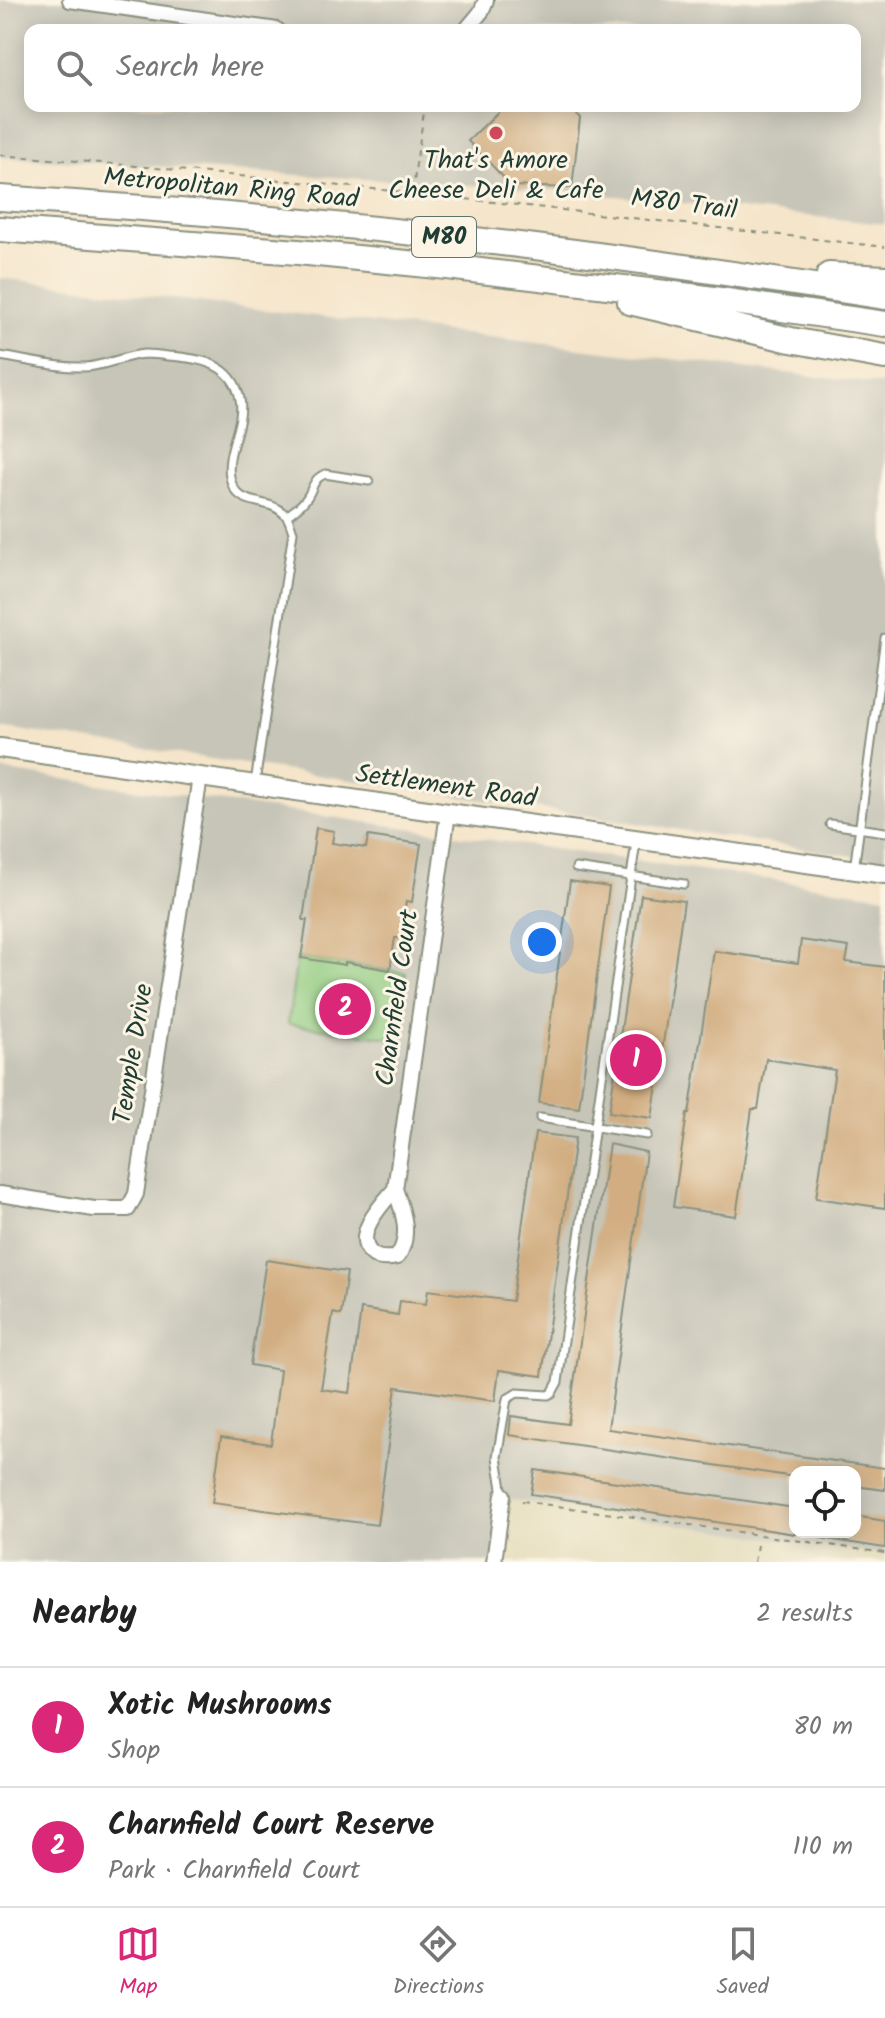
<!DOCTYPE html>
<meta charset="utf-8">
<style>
body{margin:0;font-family:Kalam,sans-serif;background:#f6f6f6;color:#222}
.controls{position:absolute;right:24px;bottom:24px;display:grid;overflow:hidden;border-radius:16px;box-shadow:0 4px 20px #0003}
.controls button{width:72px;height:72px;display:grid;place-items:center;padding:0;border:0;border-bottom:2px solid #e0e0e0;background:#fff;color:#222;font:40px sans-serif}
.you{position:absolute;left:542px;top:942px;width:28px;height:28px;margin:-20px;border:6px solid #fff;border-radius:50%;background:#1a73e8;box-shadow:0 0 0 12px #1a73e833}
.badge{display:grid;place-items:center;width:52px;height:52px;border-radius:50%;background:#db2777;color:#fff;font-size:26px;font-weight:700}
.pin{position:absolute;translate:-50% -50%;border:4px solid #fff;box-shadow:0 2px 8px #0006}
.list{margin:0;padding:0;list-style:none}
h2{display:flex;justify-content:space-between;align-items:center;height:104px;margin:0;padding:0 32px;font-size:34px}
h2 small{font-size:26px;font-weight:400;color:#767676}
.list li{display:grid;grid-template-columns:52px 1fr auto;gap:24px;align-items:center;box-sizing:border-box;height:120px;padding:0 32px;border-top:2px solid #e0e0e0}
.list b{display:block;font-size:30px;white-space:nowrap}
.list p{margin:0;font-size:26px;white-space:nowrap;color:#767676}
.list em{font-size:26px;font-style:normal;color:#767676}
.icon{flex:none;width:44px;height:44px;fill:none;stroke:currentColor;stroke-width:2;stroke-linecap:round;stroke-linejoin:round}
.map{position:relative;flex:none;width:885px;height:1562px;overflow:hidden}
.search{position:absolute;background:#fff;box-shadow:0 4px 20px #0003;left:24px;right:24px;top:24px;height:88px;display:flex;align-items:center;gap:20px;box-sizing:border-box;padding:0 28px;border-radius:16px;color:#767676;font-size:30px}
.sheet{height:344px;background:#fff}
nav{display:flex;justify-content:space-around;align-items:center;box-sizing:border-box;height:112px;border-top:2px solid #e0e0e0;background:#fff;font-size:22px;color:#767676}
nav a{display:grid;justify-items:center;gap:4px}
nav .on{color:#db2777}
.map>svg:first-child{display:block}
</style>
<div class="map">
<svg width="885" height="1562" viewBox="0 0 885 1562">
<rect width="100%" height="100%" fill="#fcf5e5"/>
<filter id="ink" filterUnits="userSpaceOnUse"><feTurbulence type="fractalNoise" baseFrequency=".0125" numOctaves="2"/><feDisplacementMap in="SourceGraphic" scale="16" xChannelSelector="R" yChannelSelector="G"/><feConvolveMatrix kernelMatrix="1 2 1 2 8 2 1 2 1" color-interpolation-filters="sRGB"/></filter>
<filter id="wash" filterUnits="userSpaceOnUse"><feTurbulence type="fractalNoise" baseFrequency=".006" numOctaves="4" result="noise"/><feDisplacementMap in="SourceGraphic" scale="32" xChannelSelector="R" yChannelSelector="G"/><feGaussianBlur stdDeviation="1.8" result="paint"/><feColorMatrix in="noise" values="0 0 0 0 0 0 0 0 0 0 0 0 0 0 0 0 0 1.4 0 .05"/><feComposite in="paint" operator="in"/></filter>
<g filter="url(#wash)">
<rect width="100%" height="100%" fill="#f5e5ca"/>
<path fill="#e3dbba" d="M504,1499L885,1555V1562H494Z"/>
<path fill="#c6c5b8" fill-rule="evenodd" d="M0,0H885V224L567,191L0,157ZM30,30H855V106H30Z
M0,278L885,385V861L0,727Z
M0,770L885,896V1555L505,1499L494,1562H0ZM795,1472H855V1532H795Z"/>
<path fill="#8fcb80" stroke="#57845a" stroke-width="2" d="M297,958L406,973L397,1039L288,1024Z"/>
<g id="blocks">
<path fill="#d1ad81" d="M504,106H569L580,118L572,188L512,186L468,141Z
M316,828L334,831L332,843L366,848L368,836L421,844L412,902L406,901L401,938H395L390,970L345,962V965L301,958L307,920H303Z
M570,881L609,887L579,1108L539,1103Z
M641,895L684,901L652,1118L609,1112Z
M801,940L849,947L846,962L885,967V1208L816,1198L835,1070L766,1059L758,1109H752L736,1216L673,1207L687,1114H689L714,951L798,963Z
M535,1133L575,1138L542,1376L499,1370L495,1401L396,1387L377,1525L212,1503L221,1437L271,1444L280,1370L250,1365L266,1260L347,1272L341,1315L333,1313L321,1389L350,1393L361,1309L398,1315L400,1301L426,1304L428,1290L512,1301Z
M609,1144L646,1152L608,1429L885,1468V1490L855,1486V1472H795V1477L509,1435L511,1416L568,1424Z
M535,1470L795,1508V1534L531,1494Z
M855,1516L885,1521V1548L820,1538V1532H855Z"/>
</g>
</g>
<g filter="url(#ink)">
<use href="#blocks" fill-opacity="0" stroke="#8a917f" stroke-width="2"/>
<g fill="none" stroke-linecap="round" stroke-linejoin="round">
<g stroke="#8a917f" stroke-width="11">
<path id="lane" d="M0,356C27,360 57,368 85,367C105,366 124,356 144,354C152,354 161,355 168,356C199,358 233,363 240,399C245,424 225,451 230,477C236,511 270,495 286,516C290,520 291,528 293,532L255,783
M287,516C294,510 304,504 308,496C314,486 313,479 325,474L369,481
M830,824L885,832
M576,868L684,884
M854,870L885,638
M540,1118L647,1135
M503,1495L497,1457L507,1399L517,1393L548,1395L552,1393L558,1382L636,842"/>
</g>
<g stroke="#8a917f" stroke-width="18">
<path id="street" d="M70,0L277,30
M466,30L481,12L486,0
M395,1189L448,813
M395,1189C403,1211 412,1237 397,1257C388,1259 378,1260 371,1253C352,1235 383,1203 395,1189Z
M0,1194L94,1209H128L136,1194L200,777
M494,1562L503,1495"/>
</g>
<g stroke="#8a917f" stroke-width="22">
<path id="secondary" d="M0,748L448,813L885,874"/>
</g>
<g stroke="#8a917f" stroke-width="28">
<path id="highway" d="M0,198C173,209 347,224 519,245C641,260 763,278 885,297
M0,229L298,252L447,267L699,297L885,324
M829,275L885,278
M630,302L791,340L885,357"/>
</g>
<path stroke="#8a917f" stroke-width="2" stroke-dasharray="6 6" stroke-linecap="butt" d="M0,155L115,164L414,193L885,247
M414,192L415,171L425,106
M522,1501L885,1553
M754,1562L757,1545"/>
<use href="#lane" stroke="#fff" stroke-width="7"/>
<use href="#street" stroke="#fff" stroke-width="14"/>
<use href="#secondary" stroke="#fff" stroke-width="18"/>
<use href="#highway" stroke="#fff" stroke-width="24"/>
</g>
</g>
<circle fill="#d1495b" stroke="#fcf5e5" stroke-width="3" cx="496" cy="133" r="8"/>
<g text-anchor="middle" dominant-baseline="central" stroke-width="6" stroke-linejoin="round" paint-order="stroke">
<rect fill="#fcf5e5" stroke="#617469" stroke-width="2" x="412" y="217" width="64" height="40" rx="6"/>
<g font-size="24" font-weight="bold" fill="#1f3d34">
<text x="444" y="237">M80</text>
</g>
<g font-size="26" fill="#1f3d34" stroke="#fcf5e5">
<text x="496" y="161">That's Amore<tspan x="496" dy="30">Cheese Deli &amp; Cafe</tspan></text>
</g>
<g font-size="26" fill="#1f3d34" stroke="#fcf5e5">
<text transform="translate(231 189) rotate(5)">Metropolitan Ring Road</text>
<text transform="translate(684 205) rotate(7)">M80 Trail</text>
<text transform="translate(446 787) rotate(8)">Settlement Road</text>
<text transform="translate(398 998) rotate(-82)">Charnfield Court</text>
<text transform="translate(134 1054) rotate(-81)">Temple Drive</text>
</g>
</g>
</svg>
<div class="controls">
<button><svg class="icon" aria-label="locate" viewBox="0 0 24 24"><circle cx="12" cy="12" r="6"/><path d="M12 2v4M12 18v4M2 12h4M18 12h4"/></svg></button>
</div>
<div class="you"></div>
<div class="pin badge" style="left:636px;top:1060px">1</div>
<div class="pin badge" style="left:345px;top:1009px">2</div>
<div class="search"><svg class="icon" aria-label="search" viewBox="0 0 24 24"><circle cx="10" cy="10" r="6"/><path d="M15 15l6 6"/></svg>Search here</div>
</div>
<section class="sheet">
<h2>Nearby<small>2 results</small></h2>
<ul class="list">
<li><span class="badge">1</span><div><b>Xotic Mushrooms</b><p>Shop</p></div><em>80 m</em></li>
<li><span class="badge">2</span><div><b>Charnfield Court Reserve</b><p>Park · Charnfield Court</p></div><em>110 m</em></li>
</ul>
</section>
<nav>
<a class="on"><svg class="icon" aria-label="map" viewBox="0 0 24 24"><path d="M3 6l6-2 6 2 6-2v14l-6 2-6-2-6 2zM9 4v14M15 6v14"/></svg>Map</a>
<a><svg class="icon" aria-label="directions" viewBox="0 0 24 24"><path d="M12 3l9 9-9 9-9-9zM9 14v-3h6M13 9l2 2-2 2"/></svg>Directions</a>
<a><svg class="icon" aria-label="saved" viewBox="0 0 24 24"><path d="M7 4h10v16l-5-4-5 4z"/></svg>Saved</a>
</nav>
